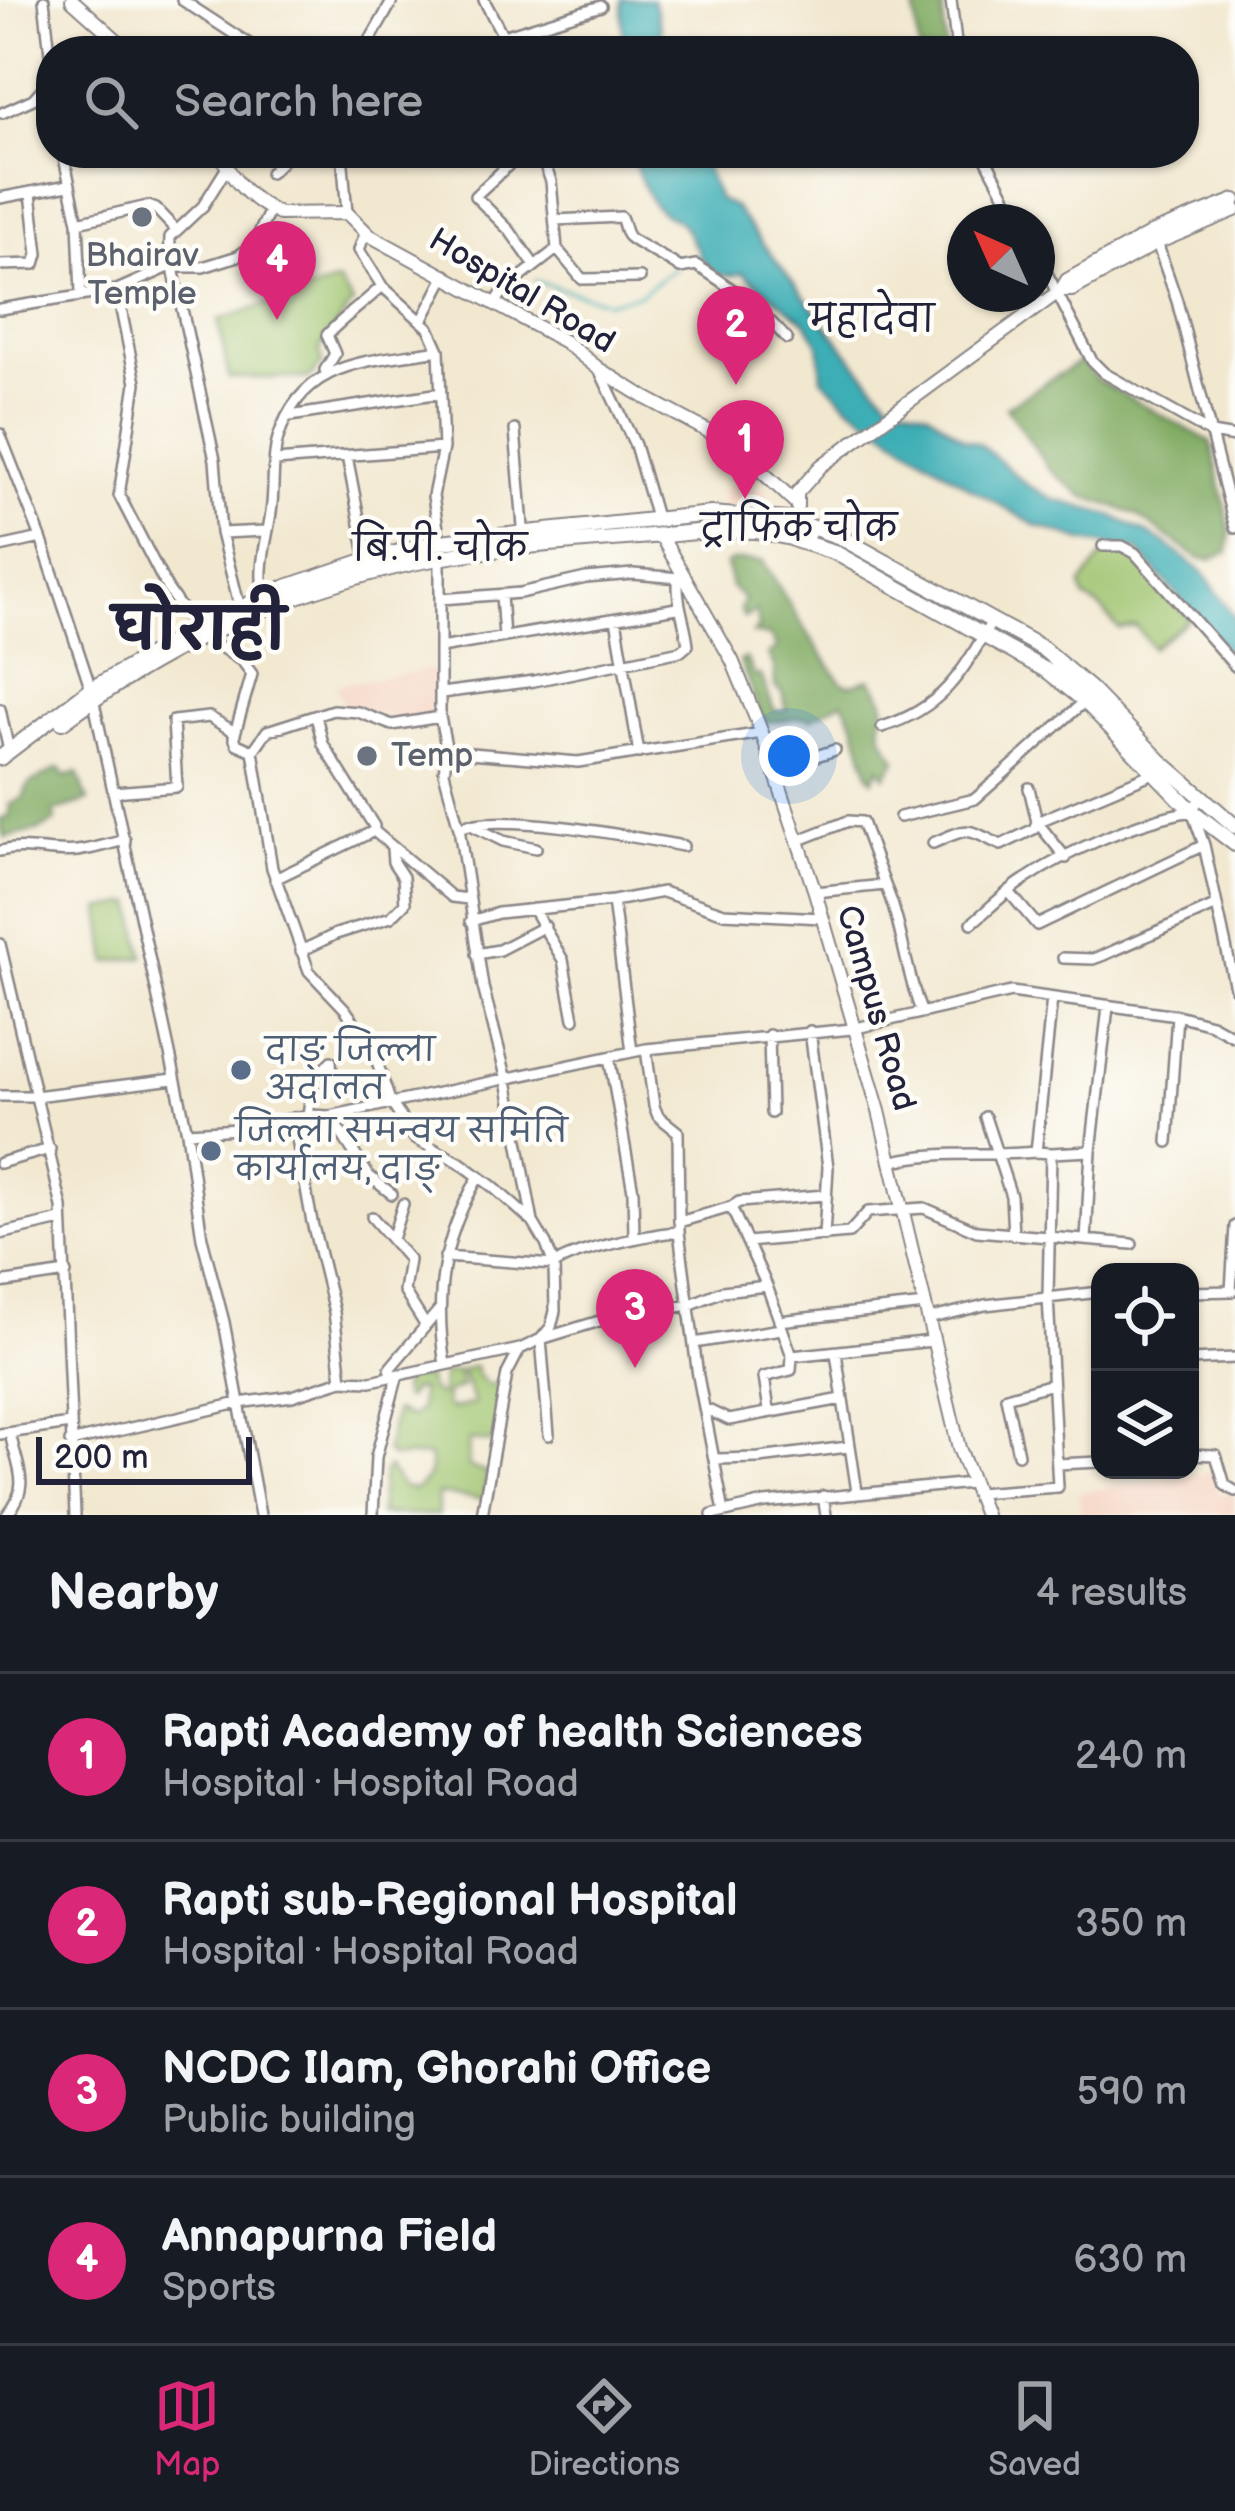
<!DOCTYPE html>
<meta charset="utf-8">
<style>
body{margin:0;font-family:"Balsamiq Sans","Playpen Sans Deva",sans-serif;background:#242831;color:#f1f3f6}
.controls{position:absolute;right:36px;bottom:36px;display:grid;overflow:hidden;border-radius:24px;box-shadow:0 3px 9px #0004}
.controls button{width:108px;height:108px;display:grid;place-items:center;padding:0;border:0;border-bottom:3px solid #363941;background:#171b24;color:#f1f3f6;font:60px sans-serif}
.compass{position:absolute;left:947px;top:204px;width:108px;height:108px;border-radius:50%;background:#171b24;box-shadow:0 3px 9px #0004;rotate:315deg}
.scale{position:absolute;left:36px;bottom:30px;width:216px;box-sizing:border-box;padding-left:12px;border:6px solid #22223b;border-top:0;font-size:33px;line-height:42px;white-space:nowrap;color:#22223b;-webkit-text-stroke:9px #fdfcf7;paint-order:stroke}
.you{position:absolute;left:789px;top:756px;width:42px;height:42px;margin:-30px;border:9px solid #fff;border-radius:50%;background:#1a73e8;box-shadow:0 0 0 18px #1a73e833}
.badge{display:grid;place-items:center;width:78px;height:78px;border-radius:50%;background:#db2777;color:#fff;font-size:39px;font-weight:700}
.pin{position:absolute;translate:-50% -99px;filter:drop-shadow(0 3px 6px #0008)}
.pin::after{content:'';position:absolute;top:63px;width:42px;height:36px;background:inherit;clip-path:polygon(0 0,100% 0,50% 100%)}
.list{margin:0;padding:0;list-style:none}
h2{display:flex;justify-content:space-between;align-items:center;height:156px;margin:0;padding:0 48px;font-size:51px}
h2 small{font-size:39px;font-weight:400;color:#9ea1a6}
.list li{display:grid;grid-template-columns:78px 1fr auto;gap:36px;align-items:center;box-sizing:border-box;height:168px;padding:0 48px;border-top:3px solid #363941}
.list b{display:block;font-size:45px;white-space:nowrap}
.list p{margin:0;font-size:39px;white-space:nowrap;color:#9ea1a6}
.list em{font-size:39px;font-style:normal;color:#9ea1a6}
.icon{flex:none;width:66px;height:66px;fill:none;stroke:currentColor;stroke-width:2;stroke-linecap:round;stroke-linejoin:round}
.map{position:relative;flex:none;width:1235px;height:1515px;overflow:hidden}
.search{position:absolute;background:#171b24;box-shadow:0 3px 9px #0004;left:36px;right:36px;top:36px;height:132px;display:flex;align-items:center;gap:30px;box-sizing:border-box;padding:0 42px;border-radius:48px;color:#9ea1a6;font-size:45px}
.sheet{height:828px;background:#171b24}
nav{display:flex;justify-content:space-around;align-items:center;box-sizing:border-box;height:168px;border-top:3px solid #363941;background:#171b24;font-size:33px;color:#9ea1a6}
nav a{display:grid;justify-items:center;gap:6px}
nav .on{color:#db2777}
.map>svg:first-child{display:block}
</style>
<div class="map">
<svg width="1235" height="1515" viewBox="0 0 1235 1515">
<rect width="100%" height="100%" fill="#fdfcf7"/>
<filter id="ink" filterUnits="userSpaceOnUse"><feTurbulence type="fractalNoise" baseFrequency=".00833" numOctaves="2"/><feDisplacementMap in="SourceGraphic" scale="24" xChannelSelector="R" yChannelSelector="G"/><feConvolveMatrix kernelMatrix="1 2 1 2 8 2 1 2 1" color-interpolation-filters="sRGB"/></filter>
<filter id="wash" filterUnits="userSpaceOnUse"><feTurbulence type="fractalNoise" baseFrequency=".004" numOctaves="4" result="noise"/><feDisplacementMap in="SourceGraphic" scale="48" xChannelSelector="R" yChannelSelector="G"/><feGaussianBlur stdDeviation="2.7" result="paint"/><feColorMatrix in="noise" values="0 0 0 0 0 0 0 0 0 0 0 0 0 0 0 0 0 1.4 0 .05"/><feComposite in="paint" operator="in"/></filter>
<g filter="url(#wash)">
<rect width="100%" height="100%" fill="#f2e8d0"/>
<path fill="#f5d3c1" d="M724,486L768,489L766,512L723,510Z
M435,669L437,715L402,720L344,705L335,685Z
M1215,1471L1217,1495L1234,1493L1235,1515H1081L1079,1492Z"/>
<path fill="#a0c46f" stroke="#617355" stroke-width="3" d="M338,282L353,303L320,348L322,365L309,378H229L218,320Z
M1114,550L1135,557L1189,619L1152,648L1136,626L1119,629L1100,607L1084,598L1081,586L1103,555Z
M133,903L144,957L108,962L101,909Z
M475,1366L477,1375L489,1386L506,1379L494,1443L469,1440L468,1467L488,1473L483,1499L438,1494V1515H379L383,1474L388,1468L402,1487L415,1490C428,1480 433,1473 429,1456L391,1457L386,1451L395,1411L411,1417L420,1410V1389L411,1390L407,1399L403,1397L401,1388L406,1379L426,1377L431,1391L441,1396L442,1374L457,1371L462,1387L446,1393V1405L451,1409L474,1404L461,1370Z"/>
<path fill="#80aa62" stroke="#51664e" stroke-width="3" d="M914,0H942L946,51H919Z
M1081,361L1097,380L1211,442L1230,530L1228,552L1211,560L1198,558L1135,514L1083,496L1050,470L1006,407Z
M731,561H763C789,604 811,640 841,681L849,685L870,679C897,712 877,705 882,733C884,742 892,751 897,759L885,777L879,767L873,780L869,775L856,727L843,701L811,719C793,714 782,725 763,721L740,661L746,658L754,676L761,675L774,710L783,712L787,710L782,693L775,687L774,666L768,655L777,648L770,636L753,634L759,626L756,611L744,618L740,609L744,600L731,587L726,564Z
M57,769H61L65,777L78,773L88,801L54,812L56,821L40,830L4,838L0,820L9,816L10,804L23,798L28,785Z"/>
<path fill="#3daeb5" stroke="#306878" stroke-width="3" d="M622,0H653L661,28L659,51H623Z
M630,153H700L718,199L734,207L860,368L890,400L929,412L964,439L980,444L1027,485L1056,500L1111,515L1162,541L1203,572L1235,618V661L1137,550L1083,541L1035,525L969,487L895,437L848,404L822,378L819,344L805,321L743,273C704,285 702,252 684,227C677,217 662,216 654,205C643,191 638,169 630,153Z"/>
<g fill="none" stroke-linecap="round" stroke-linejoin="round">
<path stroke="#3daeb5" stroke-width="3" d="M684,263L703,254
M535,281L608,302L640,294L676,267"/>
</g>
</g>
<g filter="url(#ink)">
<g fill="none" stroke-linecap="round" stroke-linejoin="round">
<g stroke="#8a8586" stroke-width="14">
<path id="street" d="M44,0L51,62
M182,0L260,51
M484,0L503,36L504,51
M951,0L957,51
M503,36L601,6
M364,51L393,0
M476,51L503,43
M2,113L33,99L51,79
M63,153L78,222L81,294
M342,153L347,213
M983,153L1019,222
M515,159L475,196L510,231L535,266
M270,173L290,153
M0,198L68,185
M555,220L621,217C624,223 624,230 628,236C631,241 670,260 680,268L696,265C730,286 761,309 787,339
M78,222L148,206L156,209L175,229
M369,235L363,239L359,250L382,286L429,328L439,350L443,448L433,496L440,542
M1157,243L1177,301L1235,528
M557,249L582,279L640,278
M1037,254L1092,361L1104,373L1211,433L1235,437
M0,265L35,264L38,254L31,193
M169,267L170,237L203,206L226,169
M173,268L215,460L221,533L240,608
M117,290L136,383L119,495L167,588L195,629
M495,304L504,290L557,249L551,181L540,153
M0,309L117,290L169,267H203L238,256L254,244L270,210
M422,321L446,275
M599,369L635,445L657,521
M325,370L335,354L327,335C342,318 365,303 382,286
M290,416L441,393
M515,430L524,539
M0,434L41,538L91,689L187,1132L202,1238L224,1322L260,1515
M347,456L367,560
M276,461L443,448
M221,533L266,531
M1103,546H1122L1135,553L1235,666
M0,547L41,538
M440,558V717L447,751L444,772L459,828L483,987L507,1080L533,1222
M501,595L504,637
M264,596C257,565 269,536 272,504C274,484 272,458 278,438C303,358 369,362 439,350
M441,599L520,593L586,578L633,574L680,578
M616,619L639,753
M440,648L677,608
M441,693L534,681L681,651L688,645C685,619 677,607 678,578
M0,709L9,751
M882,727C943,708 962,673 992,621
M253,751L267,731L333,710L358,712L392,725L440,717
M447,751L578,762L762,733
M772,770L835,750
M1029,788L1037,822L1066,858
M113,792L177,787L173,721L209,717L235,732
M1200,798L1192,811L1204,845L1235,988
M900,817L975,799L1085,701
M469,824L503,841L536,848
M459,828C501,811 634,837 683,846
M374,831L452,897L468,899
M797,841L848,821L862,822L885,885
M933,843C973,826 964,828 1001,845L1034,829L1037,822L1153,773
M0,851C27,844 50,854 77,851C93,849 110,844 125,840
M275,879L374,831V826L323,744L316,716
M815,892L885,885C902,923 905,970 921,1011
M1009,892L1037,925L1204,845
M613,901L663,892L724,913L822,918
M533,909L563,960L574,1019
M471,921L498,913L613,901L632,1052
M972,923C989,909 1005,892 1024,880C1069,850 1139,820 1192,811
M0,944L62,1207L75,1515
M301,951L336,934L391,917L405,903L403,877L393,862L392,849
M477,954L499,950L545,926
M1063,958L1093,959L1104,955L1217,905
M810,1031L828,1167L824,1236
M769,1035L771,1113
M646,1049L654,1106L658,1116L678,1132L679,1222L731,1207L767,1286
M609,1057L633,1191L634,1236
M0,1096H35L174,1079
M308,1115L310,1100L328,1089L332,1080L331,1061L324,1069L329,1082L369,1092L379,1103
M330,1116L369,1176L392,1194
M985,1117L1011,1196L1013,1235
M293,1118L312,1222L334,1312L342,1380
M187,1132L239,1129L308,1115L330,1116L646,1049L852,1029L1011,992L1177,1015L1211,1024L1235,1037
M1168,1142L1177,1015
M1051,1153L1091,1151L1108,1007
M890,1162C939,1149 987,1157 1036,1152
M0,1163L50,1149
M731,1207L739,1202L825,1195
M372,1217L409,1260L404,1291L424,1323
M679,1232L698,1376L724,1512
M0,1234L61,1220
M393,1236L403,1204
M1086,1240L1091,1151
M747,1242L849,1233L868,1212L924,1208L977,1231L1132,1244
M445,1257L554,1265C570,1251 654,1233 679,1232V1227
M0,1283L66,1273
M1231,1291L1235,1226
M1190,1292L1233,1291
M928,1319L985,1305L1100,1292
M779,1321L925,1305
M694,1343L781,1329
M836,1353L857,1492
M1190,1360L1235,1358
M445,1365C434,1296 442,1239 478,1178
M391,1375L390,1368L439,1310
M704,1408L729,1420L842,1399
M769,1410L764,1377L791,1370L792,1356
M0,1434L70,1424
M549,1435L541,1339L606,1319L689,1305L722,1291L767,1286L792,1356L932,1341
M70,1442L239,1403L292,1396L342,1380L371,1381L520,1349L541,1339L551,1327L555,1311L554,1265L546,1244L533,1222L492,1186L459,1162L415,1139L390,1101L372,1047L345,1009L309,971L272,868L253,751L237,744L234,737L252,674L243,662L204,636
M1018,1454L1006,1397L1052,1384
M1190,1454L1216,1455L1225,1485L1235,1491
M714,1459L759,1458L848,1447
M1057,1464L1100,1462
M976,1493L1058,1487L1048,1297L1051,1153L1036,1152L1052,998
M823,1496L826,1515
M7,1515C32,1485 17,1468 10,1433
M373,1515L376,1457L398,1374
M482,1515L507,1374L520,1349
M712,1515L765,1503L971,1483"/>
</g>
<g stroke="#8a8586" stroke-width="16">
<path id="secondary" d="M72,0L129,51
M221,153C231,182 252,200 279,214L347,213L369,235L565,342L599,369L646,398L732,444L797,504
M1061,290H1072L1157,243L1235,210
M797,507V493L821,466L1061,290L1067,280L1153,232L1235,200
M661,536L732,660L762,733L815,892L879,1111L959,1448L985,1515"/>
</g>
<g stroke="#8a8586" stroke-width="18">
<path id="primary" d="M808,526L840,537L1042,648L1090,689L1159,760L1235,826
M798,541L834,552L1049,672L1085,701L1192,811L1235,844
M62,722C175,639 305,581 444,557C533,542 626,540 716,530L756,531L791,538
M0,758L91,689L195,629L284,588L367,560L440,542L711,514L802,521L809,530L806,538L798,541L791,538L788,528L792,522"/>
</g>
<use href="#street" stroke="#fff" stroke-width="9"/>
<use href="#secondary" stroke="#fff" stroke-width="12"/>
<use href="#primary" stroke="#fff" stroke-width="14"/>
</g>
</g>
<g fill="#6b7280" stroke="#fdfcf7" stroke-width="4.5">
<circle cx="142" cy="217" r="12"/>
<circle cx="367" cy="756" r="12"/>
</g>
<g fill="#5c6f8a" stroke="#fdfcf7" stroke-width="4.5">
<circle cx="241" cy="1070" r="12"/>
<circle cx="211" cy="1151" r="12"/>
</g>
<g text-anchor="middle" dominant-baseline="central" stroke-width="9" stroke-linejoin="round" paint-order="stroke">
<g font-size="33" fill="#5b616d" stroke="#fdfcf7">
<text x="142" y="256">Bhairav<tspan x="142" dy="38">Temple</tspan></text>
<text x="391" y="756" text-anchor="start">Temp</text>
</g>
<g font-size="33" fill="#22223b" stroke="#fdfcf7">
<text transform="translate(522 291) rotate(31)">Hospital Road</text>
<text transform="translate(876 1008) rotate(74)">Campus Road</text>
</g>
<g font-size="33" fill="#4e5e75" stroke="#fdfcf7" text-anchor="start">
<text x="265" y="1051">दाङ् जिल्ला<tspan x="265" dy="38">अदालत</tspan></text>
<text x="235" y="1132">जिल्ला समन्वय समिति<tspan x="235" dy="38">कार्यालय, दाङ्</tspan></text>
</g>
<g font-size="36" fill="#22223b" stroke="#fdfcf7">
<text x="872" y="320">महादेवा</text>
<text x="799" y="529">ट्राफिक चोक</text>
<text x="440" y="549">बि.पी. चोक</text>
</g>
<g font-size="57" font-weight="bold" fill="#22223b" stroke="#fdfcf7">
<text x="199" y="632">घोराही</text>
</g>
</g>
</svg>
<div class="controls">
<button><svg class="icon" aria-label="locate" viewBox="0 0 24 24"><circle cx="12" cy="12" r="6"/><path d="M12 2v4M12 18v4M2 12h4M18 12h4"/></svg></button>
<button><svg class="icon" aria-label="layers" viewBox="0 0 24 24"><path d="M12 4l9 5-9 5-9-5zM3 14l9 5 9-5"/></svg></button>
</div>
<svg class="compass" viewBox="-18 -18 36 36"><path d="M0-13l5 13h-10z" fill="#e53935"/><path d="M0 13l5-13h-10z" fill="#9ea1a6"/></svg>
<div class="scale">200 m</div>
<div class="you"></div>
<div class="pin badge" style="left:745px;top:499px">1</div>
<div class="pin badge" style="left:736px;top:385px">2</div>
<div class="pin badge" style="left:635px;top:1368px">3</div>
<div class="pin badge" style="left:277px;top:320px">4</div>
<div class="search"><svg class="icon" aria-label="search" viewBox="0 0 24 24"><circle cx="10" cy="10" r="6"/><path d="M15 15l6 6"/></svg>Search here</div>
</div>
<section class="sheet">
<h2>Nearby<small>4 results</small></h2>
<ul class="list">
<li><span class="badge">1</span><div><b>Rapti Academy of health Sciences</b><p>Hospital · Hospital Road</p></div><em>240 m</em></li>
<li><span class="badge">2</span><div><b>Rapti sub-Regional Hospital</b><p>Hospital · Hospital Road</p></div><em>350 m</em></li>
<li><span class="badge">3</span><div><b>NCDC Ilam, Ghorahi Office</b><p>Public building</p></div><em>590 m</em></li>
<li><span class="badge">4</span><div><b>Annapurna Field</b><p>Sports</p></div><em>630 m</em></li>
</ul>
</section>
<nav>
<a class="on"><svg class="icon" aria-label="map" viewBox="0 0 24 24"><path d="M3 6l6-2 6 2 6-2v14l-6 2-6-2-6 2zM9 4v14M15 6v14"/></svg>Map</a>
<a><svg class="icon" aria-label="directions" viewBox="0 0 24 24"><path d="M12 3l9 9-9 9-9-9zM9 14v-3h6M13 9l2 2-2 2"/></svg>Directions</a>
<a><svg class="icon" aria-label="saved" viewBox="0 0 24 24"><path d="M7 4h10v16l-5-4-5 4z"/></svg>Saved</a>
</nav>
